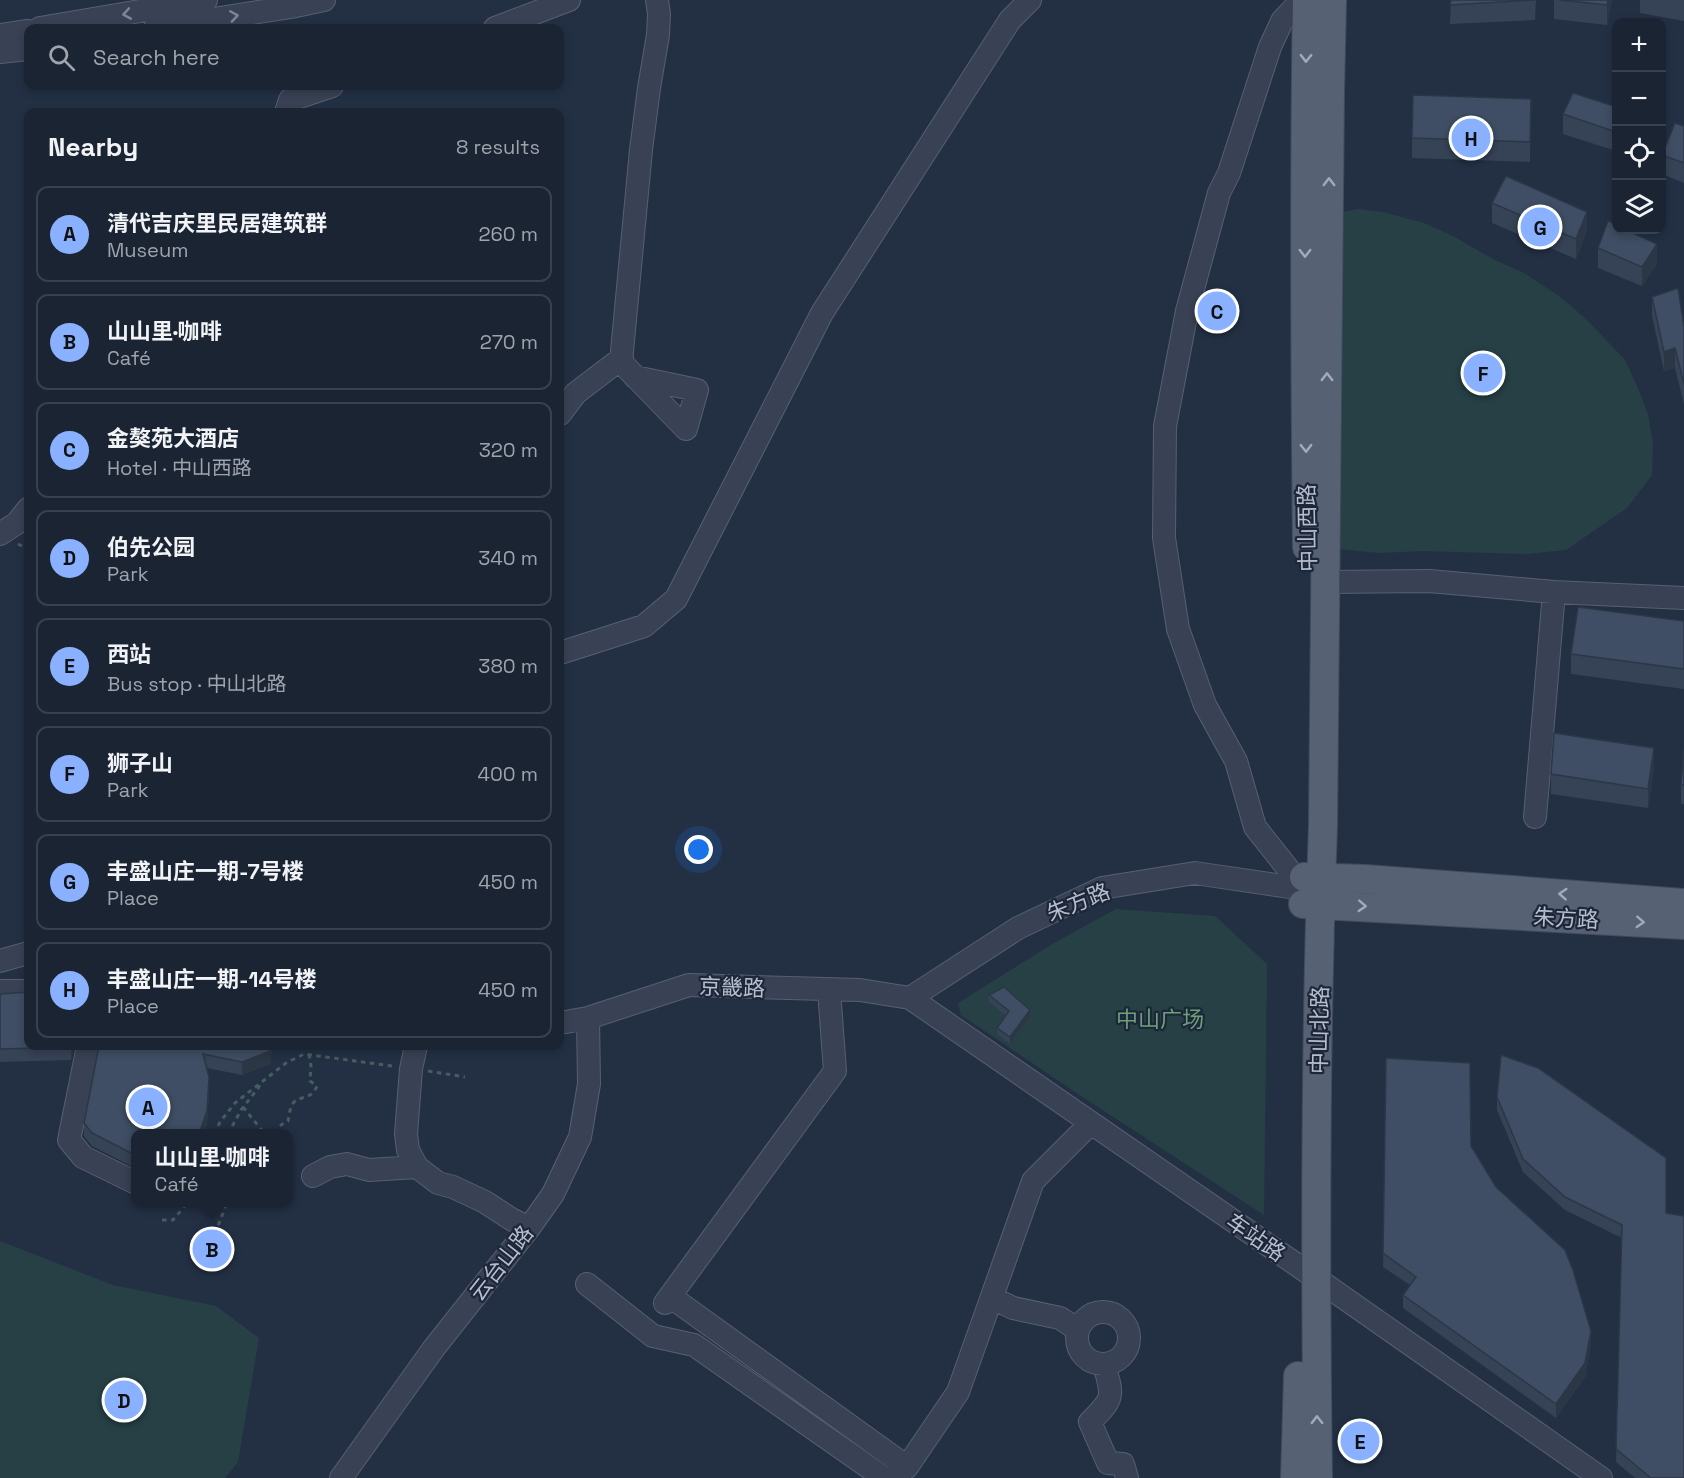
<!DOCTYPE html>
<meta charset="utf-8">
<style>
body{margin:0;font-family:"Space Grotesk","Noto Sans SC",sans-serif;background:#27303f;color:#f1f3f6}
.controls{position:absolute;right:18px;top:18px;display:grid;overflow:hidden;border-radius:12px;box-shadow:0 3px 9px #0003}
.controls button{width:54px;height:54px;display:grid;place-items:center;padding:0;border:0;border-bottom:2px solid #38414e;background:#1a2433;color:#f1f3f6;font:30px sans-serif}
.you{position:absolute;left:699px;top:850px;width:21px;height:21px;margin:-15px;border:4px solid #fff;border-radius:50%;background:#1a73e8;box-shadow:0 0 0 9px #1a73e833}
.badge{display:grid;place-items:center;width:39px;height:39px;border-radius:50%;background:#89b1ff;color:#111;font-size:20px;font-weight:700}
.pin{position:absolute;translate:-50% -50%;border:3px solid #fff;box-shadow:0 2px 6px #0006}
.popup{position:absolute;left:131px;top:1129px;width:162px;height:78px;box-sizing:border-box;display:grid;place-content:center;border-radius:12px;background:#1a2433;filter:drop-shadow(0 2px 4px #0005);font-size:20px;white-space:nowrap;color:#9fa4ac}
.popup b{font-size:22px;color:#f1f3f6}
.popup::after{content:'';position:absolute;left:50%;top:100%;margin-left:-12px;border:12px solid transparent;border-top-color:#1a2433}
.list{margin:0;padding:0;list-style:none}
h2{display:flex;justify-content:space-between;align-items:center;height:78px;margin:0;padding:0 24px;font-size:26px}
h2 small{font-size:20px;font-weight:400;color:#9fa4ac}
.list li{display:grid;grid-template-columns:39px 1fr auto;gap:18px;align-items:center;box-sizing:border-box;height:96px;margin:0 12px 12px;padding:0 12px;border:2px solid #38414e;border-radius:12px}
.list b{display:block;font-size:22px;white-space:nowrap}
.list p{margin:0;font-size:20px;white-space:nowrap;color:#9fa4ac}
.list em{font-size:20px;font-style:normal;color:#9fa4ac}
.icon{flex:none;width:33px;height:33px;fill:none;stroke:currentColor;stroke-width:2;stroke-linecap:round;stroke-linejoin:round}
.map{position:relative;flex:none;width:1684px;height:1478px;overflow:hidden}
.search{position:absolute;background:#1a2433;box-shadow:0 3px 9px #0003;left:24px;top:24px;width:540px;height:66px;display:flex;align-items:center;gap:15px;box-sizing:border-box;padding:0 21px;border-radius:12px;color:#9fa4ac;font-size:22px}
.panel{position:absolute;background:#1a2433;box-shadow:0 3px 9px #0003;left:24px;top:108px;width:540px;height:942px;border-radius:12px}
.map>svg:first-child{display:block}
</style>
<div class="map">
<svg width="1684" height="1478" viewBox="0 0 1684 1478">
<rect width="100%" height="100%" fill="#233044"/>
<path fill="#264045" d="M1358,209L1383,212L1424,223L1453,236L1493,259L1524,273L1559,296L1585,318L1606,340L1625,360L1637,386L1648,414L1653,443L1652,475L1627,508L1566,550L1527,554L1422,551L1379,553L1326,548L1343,212Z
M1116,909L1215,916L1267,964L1264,1215L1084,1098L961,1015L958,1003L1054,943Z
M0,1241L113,1285L216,1306L259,1338L238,1462L225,1478H0Z"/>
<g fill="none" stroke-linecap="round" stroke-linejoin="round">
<g stroke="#566071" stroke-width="24">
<path id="minor" d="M1298,0L1295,7L1282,21L1270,47L1229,173L1219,193L1187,311L1165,426L1164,538L1178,629L1205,705L1236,761L1255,827L1304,889
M40,28L206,0
M155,28L291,7L324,0
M495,28L569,0
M0,35L28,31
M0,52L28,49
M286,112L290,100L332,86
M635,377L697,390L686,429L621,362L641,150L649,88L658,35L659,14L657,0
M560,414L576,393L622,358
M0,534L17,523L28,509
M1326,582L1429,581L1554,592L1684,598
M560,653L644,626L676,599L822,313L1010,20L1030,0
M1535,817L1554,592
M0,961L28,953
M0,991H28
M910,998L1018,928L1102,888L1195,873L1304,889
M560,1023L588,1018L689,985L860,990L910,998L1300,1267L1601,1478
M88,1046L69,1140L83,1157L136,1183
M416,1046L411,1069L406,1134L408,1150L417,1167L438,1183L453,1187L485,1202L511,1219L529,1228
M313,1176L330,1167L347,1164L369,1170L417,1167
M587,1284L653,1336L694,1345L884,1478
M671,1297L907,1467
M992,1298L1013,1308L1060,1318L1078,1330
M665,1303L835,1071L829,990
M1077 1338a26 26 0 1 1 52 0a26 26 0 1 1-52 0Z
M1104,1364C1113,1397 1115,1397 1090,1422L1108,1463L1123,1464L1127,1478
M341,1478L434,1348L529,1228L553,1194L580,1137L589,1084L588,1018
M893,1478L907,1467L958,1392L1033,1181L1091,1123"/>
</g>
<g stroke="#424b5d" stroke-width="30">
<path id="major" d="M1307,547C1305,365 1304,182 1307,0
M1304,877L1365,879L1684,903
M1303,904L1684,925
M1295,1478L1298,1376
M1318,1478C1315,1261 1315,1043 1323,826L1330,90L1332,0"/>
</g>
<path stroke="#445d61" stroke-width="3" stroke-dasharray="4.5 4.5" stroke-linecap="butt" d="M18,544L28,549
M428,1071L465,1077
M243,1107L265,1134
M214,1134L220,1122L235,1103L286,1063L304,1054L392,1066
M228,1134L241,1110L259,1087V1083
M276,1134C277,1128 282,1123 288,1121C289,1115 290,1107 294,1102C302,1095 311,1100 317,1086L310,1081L311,1066L309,1055
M162,1220H173L188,1202
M216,1243L218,1235V1226L226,1205L229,1202"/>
<use href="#minor" stroke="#384254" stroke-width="22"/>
<use href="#major" stroke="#566174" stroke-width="28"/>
</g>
<path fill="#364356" d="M1451,0H1536L1535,20L1450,24Z
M1554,0H1612L1607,25L1554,19Z
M1640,0H1684V21L1640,13Z
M1531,99L1530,162L1412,158V138Z
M1617,107L1616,151L1563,134V114Z
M1684,126V183L1662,174V155Z
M1492,203L1587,231L1576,259L1492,223Z
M1598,248L1657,264L1642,286L1598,268Z
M1652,297L1684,327V404L1675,368L1664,371L1652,316Z
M1684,621V689L1571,674V654Z
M1684,749V804H1681V785Z
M1654,768L1648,808L1551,794V774Z
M0,994L74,1046L71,1060L0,1062Z
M989,995L1030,1016L1010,1044L997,1034V1028L1006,1016L989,1002Z
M99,1046H272L270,1064L242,1075L207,1068L209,1090L207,1124L204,1134H135V1168L92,1146L84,1136V1123Z
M1386,1058L1471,1146L1591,1344L1585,1377L1556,1418L1403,1308V1295L1410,1285L1383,1267Z
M1497,1097L1666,1213L1684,1478H1635L1616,1462L1622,1238L1565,1210L1523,1172L1497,1110Z"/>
<path fill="#2c3746" d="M1608,0H1612L1607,25V5Z
M1617,128V148L1616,151V132Z
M1587,212V231L1576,259V239Z
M1657,244V264L1642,286V267Z
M1675,348V368L1664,371V352Z
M1654,748V768L1648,808V789Z
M1030,1010V1016L1010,1044V1037Z
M72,1046H74L71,1060V1047Z
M271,1046H272L270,1064L242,1075V1062Z
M209,1077L207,1124L204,1134H199Z
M1591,1331V1344L1585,1377L1556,1418V1404Z"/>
<path fill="#3f4e64" stroke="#2c3746" stroke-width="1.5" d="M1451,0H1535L1450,5Z
M1559,0H1608L1607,5Z
M1573,93L1617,107L1616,132L1563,114Z
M1413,95L1531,99L1530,142L1412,138Z
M1675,123L1684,126V163L1662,155Z
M1506,176L1587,212L1576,239L1492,203Z
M1608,221L1617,225V230H1626L1657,244L1642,267L1598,248Z
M1678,288L1684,327V384L1675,348L1664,352L1652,297Z
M1578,607L1684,621V669L1571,654Z
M1554,733L1654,748L1648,789L1551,774Z
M1684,749V785H1681Z
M1004,987L1030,1010L1010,1037L997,1028L1009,1011L989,995Z
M28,992V1046H72L71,1047L0,1049V994Z
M99,1046H271L270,1051L242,1062L203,1054L209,1077L207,1111L199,1134H135V1155L92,1133L84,1123Z
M1501,1055L1538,1068L1666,1158V1213L1684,1216V1478H1651L1616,1449L1622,1225L1565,1197L1523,1159L1497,1097Z
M1386,1058L1470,1063L1471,1146L1496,1187L1565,1250L1573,1270L1591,1331L1585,1363L1556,1404L1403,1295L1416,1277L1383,1253Z"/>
<defs><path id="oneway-chevron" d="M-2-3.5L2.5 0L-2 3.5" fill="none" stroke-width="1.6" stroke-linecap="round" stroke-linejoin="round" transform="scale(1.5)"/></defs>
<g stroke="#7d8697">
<use href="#oneway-chevron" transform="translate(127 14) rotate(170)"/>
<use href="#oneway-chevron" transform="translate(234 16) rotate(-9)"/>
</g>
<g stroke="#a2abbb">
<use href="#oneway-chevron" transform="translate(1306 58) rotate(91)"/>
<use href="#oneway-chevron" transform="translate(1329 182) rotate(-90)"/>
<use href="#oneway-chevron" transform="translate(1305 253) rotate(90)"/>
<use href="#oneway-chevron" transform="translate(1327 377) rotate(-90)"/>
<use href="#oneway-chevron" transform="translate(1306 448) rotate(89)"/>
<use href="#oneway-chevron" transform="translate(1563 894) rotate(-176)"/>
<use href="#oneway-chevron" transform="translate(1362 906) rotate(3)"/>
<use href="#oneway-chevron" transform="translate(1640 922) rotate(3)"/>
<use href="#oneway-chevron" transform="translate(1317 1420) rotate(-91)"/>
</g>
<g text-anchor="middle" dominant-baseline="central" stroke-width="4.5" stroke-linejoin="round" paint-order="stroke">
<g font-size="22" fill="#b5becd" stroke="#1d2739">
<text transform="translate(1307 528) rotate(-91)">中山西路</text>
<text transform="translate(1078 902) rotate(-22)">朱方路</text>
<text transform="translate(1566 918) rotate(3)">朱方路</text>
<text transform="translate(732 987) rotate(2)">京畿路</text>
<text transform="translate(1319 1030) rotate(-89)">中山北路</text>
<text transform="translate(1256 1237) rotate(35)">车站路</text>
<text transform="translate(501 1263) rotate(-52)">云台山路</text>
</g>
<g font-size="22" fill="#6aa179" stroke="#1d2739">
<text x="1160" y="1019">中山广场</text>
</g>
</g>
</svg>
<div class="controls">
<button>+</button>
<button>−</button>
<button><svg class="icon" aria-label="locate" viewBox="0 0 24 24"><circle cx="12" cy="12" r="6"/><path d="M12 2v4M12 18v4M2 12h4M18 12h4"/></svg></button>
<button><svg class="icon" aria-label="layers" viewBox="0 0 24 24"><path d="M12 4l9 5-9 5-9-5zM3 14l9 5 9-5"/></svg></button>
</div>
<div class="you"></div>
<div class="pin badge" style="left:148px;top:1107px">A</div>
<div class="pin badge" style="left:212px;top:1249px">B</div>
<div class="popup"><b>山山里·咖啡</b>Café</div>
<div class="pin badge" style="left:1217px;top:311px">C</div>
<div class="pin badge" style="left:124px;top:1400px">D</div>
<div class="pin badge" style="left:1360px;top:1441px">E</div>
<div class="pin badge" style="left:1483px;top:373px">F</div>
<div class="pin badge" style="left:1540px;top:227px">G</div>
<div class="pin badge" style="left:1471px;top:138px">H</div>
<div class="search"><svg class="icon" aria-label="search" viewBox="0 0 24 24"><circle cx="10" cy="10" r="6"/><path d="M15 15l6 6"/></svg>Search here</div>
<section class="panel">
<h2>Nearby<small>8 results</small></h2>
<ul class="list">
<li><span class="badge">A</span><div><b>清代吉庆里民居建筑群</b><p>Museum</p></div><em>260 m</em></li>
<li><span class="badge">B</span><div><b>山山里·咖啡</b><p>Café</p></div><em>270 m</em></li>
<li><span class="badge">C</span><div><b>金獒苑大酒店</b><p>Hotel · 中山西路</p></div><em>320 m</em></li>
<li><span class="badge">D</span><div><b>伯先公园</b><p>Park</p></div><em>340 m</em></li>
<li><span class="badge">E</span><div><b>西站</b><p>Bus stop · 中山北路</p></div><em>380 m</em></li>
<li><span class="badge">F</span><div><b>狮子山</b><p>Park</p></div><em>400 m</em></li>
<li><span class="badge">G</span><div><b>丰盛山庄一期-7号楼</b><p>Place</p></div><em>450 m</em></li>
<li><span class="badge">H</span><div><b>丰盛山庄一期-14号楼</b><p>Place</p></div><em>450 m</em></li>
</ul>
</section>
</div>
